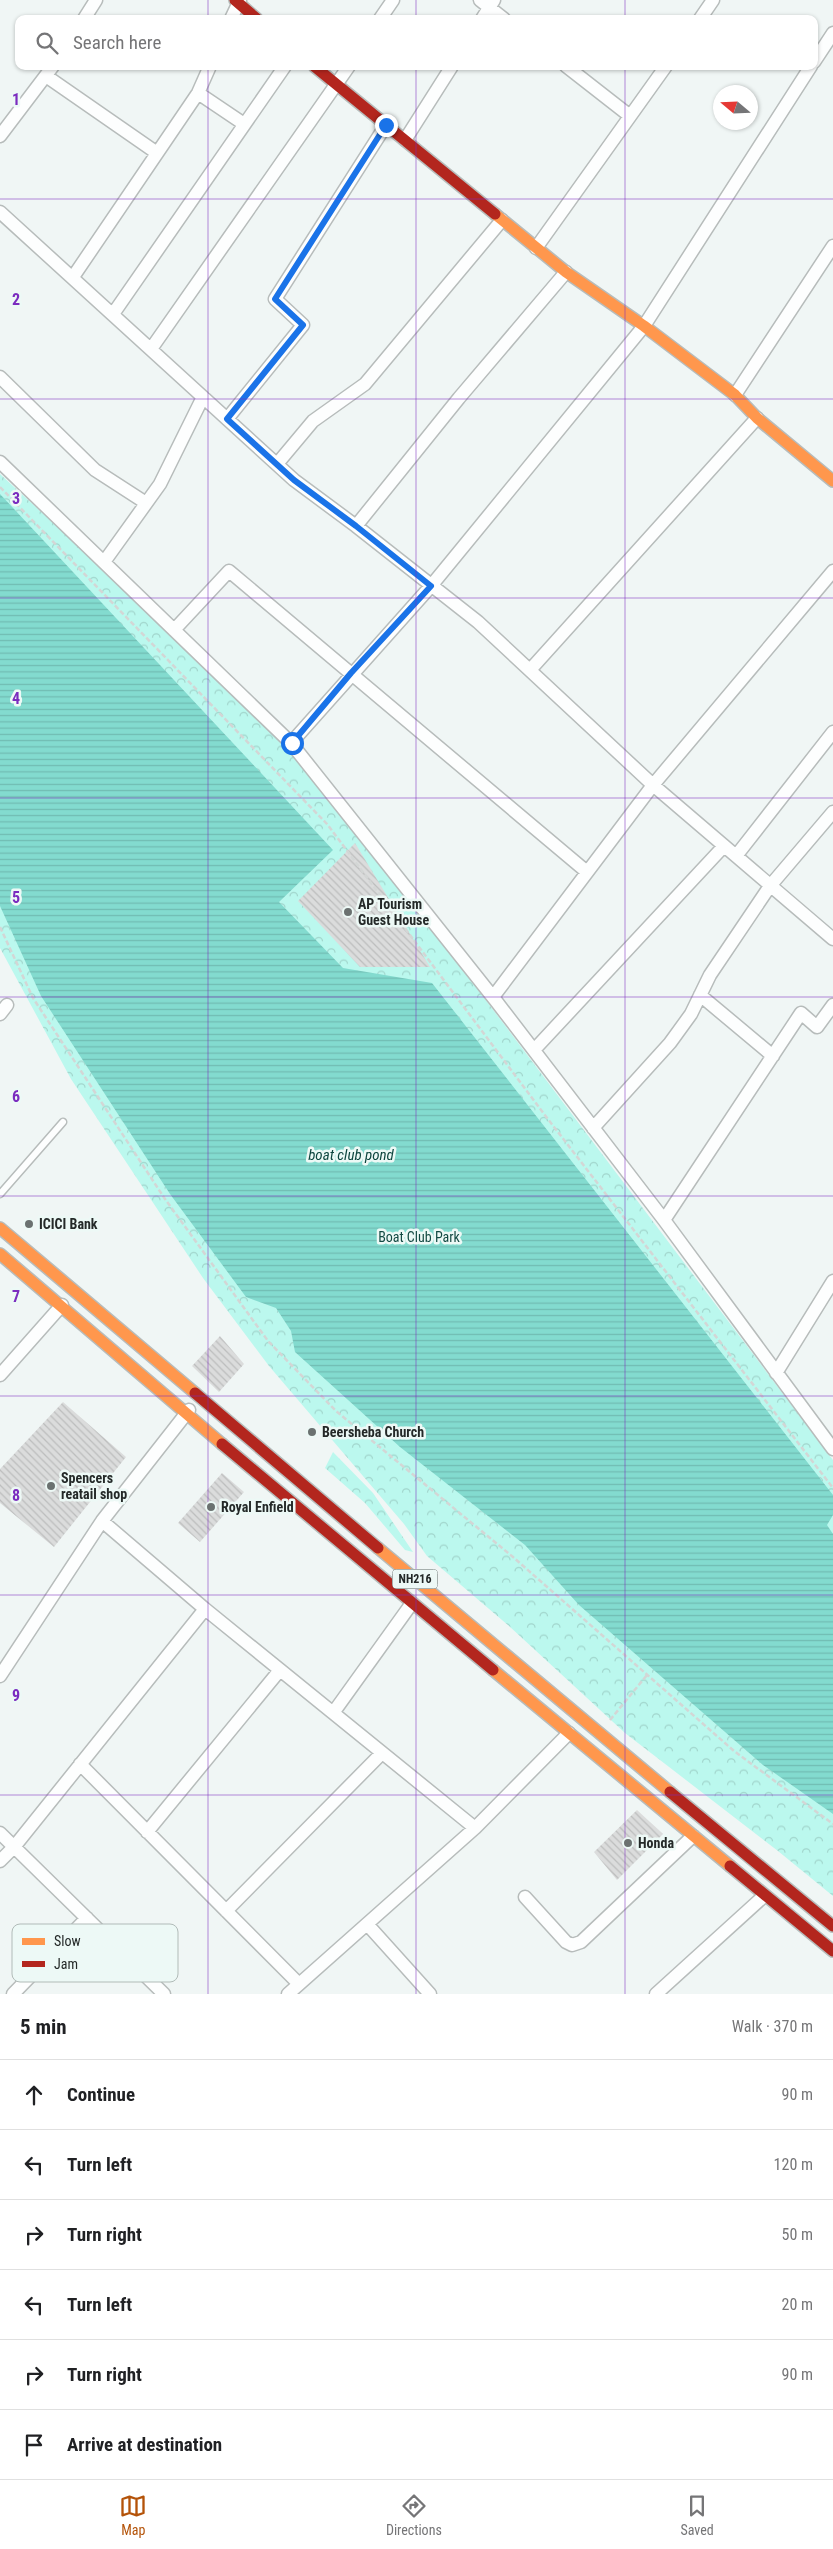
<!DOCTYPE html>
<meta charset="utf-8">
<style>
body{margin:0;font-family:"Roboto Condensed",sans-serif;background:#f6f6f6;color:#202124}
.compass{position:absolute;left:713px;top:85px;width:45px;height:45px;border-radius:50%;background:#fff;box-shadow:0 1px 4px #0004;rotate:289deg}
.stop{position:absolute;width:15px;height:15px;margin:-11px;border:4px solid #1a73e8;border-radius:50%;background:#fff}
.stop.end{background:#1a73e8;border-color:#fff;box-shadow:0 1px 5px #0008}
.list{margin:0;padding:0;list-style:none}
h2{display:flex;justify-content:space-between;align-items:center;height:65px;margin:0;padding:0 20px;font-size:21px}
h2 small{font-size:16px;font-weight:400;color:#757577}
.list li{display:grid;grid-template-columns:32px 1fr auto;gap:15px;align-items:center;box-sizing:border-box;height:70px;padding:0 20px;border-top:1px solid #e0e0e0}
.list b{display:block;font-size:19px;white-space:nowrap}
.list em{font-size:16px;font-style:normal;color:#757577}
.icon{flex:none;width:28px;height:28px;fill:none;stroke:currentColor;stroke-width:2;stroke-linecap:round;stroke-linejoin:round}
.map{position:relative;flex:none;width:833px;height:1994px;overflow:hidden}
.search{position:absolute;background:#fff;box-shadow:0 1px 4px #0004;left:15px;right:15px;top:15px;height:55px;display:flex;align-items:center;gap:12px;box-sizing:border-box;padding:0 18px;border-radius:10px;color:#757577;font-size:19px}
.sheet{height:485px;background:#fff}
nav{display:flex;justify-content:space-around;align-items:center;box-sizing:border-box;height:70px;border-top:1px solid #e0e0e0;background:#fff;font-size:14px;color:#757577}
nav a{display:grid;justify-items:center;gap:2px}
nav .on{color:#b45309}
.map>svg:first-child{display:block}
</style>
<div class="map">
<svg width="833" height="1994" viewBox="0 0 833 1994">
<defs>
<pattern id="park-crowns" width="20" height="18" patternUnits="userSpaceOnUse" patternTransform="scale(1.25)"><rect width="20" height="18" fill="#bbf8ee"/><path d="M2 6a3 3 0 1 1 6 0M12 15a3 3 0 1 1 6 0" fill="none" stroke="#a1d5cc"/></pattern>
<pattern id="water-rules" width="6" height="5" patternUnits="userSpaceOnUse" patternTransform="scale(1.25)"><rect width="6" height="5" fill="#83dbcf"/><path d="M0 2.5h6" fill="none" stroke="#71bcb2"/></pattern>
<pattern id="building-back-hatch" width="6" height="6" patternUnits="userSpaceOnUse" patternTransform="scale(1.25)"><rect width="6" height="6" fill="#dbdcdc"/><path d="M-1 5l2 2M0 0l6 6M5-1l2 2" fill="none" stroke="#bcbdbd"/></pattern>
</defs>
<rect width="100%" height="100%" fill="#f0f6f5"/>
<path fill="url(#park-crowns)" d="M0,474L277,729L485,999L833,1460V1896L778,1851L625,1733L509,1626L427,1556L404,1524L269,1366L203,1278L71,1079L0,948Z
M333,1452L373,1493L413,1552L405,1550L365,1503L325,1468Z"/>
<path fill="url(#water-rules)" d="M0,494L333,850L279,902L343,968L432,983L833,1495V1515L827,1525L833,1534V1814L763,1765L579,1605L525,1545L400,1447L295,1352L291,1331L276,1308L246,1297L170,1194L41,996L0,906Z"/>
<path fill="url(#building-back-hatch)" d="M355,843L430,967H360L298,901Z
M220,1336L244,1364L219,1392L192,1366Z
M63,1402L126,1457L54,1547L0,1503V1469Z
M222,1473L244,1492L200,1542L178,1523Z
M637,1810L663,1834L617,1880L594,1852Z"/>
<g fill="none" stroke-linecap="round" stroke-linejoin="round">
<g stroke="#b7bcbb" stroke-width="9">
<path id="lane" d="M0,1194L63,1122"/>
</g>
<g stroke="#b7bcbb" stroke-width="15">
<path id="street" d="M480,0L504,19
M84,19L96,0
M231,19L240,0
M380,19L393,0
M482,19L494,0
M700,19L713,0
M814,62L833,33
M566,66L630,116
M46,76L157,153
M198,93L244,124
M0,136L53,66
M405,140L452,66
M0,212L294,480L356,526L478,622L653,785L833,939
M536,248L666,66
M73,277L198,93L210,66
M113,314L285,66
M151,349L349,66
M0,377L95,470L146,503
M735,395L833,246
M227,419L303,325L275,299L386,125
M0,462L291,743L496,1001L664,1220L833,1449
M277,464L313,421L365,384L502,220
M356,526L459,398L566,272
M104,562L160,484L203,397
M174,630L229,571L587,872
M530,670L757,418
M291,743L431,586L644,326L811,66
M736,856L833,732
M700,995L773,1056
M493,997L653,785L833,571
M0,1014L7,1005
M534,1050L724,846
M593,1128L670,1043L691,1014L710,975L770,886L833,812
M664,1220L801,1013L817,1027L833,1005
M776,1373L833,1281
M0,1375L62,1305
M102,1521L205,1609L475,1828
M0,1676L102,1521L189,1410
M333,1713L412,1603
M80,1764L299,1984
M147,1832L280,1670
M0,1833L164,1994
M0,1861L14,1847L205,1609
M525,1897L566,1942L572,1945L581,1942L693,1836
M226,1911L382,1753
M367,1924L430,1994
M13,1994L87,1918
M288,1994L475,1828L569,1733
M656,1994L764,1896"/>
</g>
<g stroke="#b7bcbb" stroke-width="14">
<path id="slow" d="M495,214L566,272L644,326L735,395L757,418L833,481
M0,1228L195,1393
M0,1254L222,1444
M378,1548L670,1792
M493,1670L730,1866"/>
</g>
<g stroke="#b7bcbb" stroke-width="14">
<path id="jam" d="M235,0L257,19
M314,66L495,214
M195,1393L378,1548
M222,1444L493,1670
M670,1792L833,1926
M730,1866L833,1951"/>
</g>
<path stroke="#d3d6d5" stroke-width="2.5" stroke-dasharray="5 2.5" stroke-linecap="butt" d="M0,487L327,824L544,1114L833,1488
M0,927L33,998L165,1199L268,1341L336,1411L513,1557L734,1751L833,1824
M610,1720L647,1675"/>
<use href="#lane" stroke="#fdfefe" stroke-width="6"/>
<use href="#street" stroke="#fdfefe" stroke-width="12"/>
<use href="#slow" stroke="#ff974d" stroke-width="11"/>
<use href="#jam" stroke="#b3261e" stroke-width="11"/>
</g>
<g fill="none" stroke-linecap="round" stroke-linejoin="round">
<path stroke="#1a73e8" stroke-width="6" d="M292,743L351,673L431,586L356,526L294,480L227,419L303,325L275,299L386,125"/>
</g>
<path fill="none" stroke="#7b2cbf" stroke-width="1" stroke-opacity="0.55" d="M208,0V19M416,0V19M625,0V19M208,66V1994M416,66V1994M625,66V1994M0,199H833M0,399H833M0,598H833M0,798H833M0,997H833M0,1196H833M0,1396H833M0,1595H833M0,1795H833"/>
<g fill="#6b7170" stroke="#edf9f6" stroke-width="2">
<circle cx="348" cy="912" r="5"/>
<circle cx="29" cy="1224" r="5"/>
<circle cx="312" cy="1432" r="5"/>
<circle cx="51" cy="1486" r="5"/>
<circle cx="211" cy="1507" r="5"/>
<circle cx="628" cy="1843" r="5"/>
</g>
<g text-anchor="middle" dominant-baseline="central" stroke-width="5" stroke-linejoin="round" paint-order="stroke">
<rect fill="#edf9f6" stroke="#606766" stroke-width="1" x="392.5" y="1569.5" width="45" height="19" rx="4"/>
<g font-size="12" font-weight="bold" fill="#242928">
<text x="415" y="1579">NH216</text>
</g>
<g font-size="14" font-weight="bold" fill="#242928" stroke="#edf9f6" text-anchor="start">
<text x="358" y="904">AP Tourism<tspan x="358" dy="16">Guest House</tspan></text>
<text x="39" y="1224">ICICI Bank</text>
<text x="322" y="1432">Beersheba Church</text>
<text x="61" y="1478">Spencers<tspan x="61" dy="16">reatail shop</tspan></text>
<text x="221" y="1507">Royal Enfield</text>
<text x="638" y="1843">Honda</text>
</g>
<g font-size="14" fill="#134a43" stroke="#edf9f6">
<text x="419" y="1237">Boat Club Park</text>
</g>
<g font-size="15" font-style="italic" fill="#0e463f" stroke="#edf9f6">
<text x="351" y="1155">boat club pond</text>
</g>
</g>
<rect x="12" y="1924" width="166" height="58" rx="8" fill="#edf9f6" stroke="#b1bbb8" stroke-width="1"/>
<rect x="22" y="1938" width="23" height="7" fill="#ff974d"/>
<rect x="22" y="1961" width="23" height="6" fill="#b3261e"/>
<g font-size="14" fill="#242928">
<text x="54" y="1946">Slow</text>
<text x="54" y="1969">Jam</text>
</g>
<g font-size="16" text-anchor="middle" font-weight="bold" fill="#7b2cbf" stroke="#edf9f6" stroke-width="5" stroke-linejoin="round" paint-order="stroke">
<text x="16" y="105">1</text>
<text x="16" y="305">2</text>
<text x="16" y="504">3</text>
<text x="16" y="704">4</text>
<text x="16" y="903">5</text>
<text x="16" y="1102">6</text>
<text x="16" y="1302">7</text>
<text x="16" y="1501">8</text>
<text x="16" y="1701">9</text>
</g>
</svg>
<svg class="compass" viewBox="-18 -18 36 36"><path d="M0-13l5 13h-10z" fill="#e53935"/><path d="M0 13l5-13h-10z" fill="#757577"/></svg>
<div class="stop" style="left:292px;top:743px"></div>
<div class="stop end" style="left:386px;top:125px"></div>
<div class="search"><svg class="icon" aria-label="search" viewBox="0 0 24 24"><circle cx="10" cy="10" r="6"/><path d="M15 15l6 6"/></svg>Search here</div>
</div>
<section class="sheet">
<h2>5 min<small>Walk · 370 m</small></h2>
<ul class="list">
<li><svg class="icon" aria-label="ahead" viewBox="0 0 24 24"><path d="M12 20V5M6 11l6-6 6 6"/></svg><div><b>Continue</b></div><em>90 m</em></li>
<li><svg class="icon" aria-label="left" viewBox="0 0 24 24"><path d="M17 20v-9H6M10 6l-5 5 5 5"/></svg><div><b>Turn left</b></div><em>120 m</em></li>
<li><svg class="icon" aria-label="right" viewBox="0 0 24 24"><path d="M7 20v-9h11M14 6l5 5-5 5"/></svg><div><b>Turn right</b></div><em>50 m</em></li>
<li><svg class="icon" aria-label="left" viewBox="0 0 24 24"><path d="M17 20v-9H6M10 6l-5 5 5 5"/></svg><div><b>Turn left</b></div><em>20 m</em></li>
<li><svg class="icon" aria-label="right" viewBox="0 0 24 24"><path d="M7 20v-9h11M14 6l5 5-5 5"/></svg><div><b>Turn right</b></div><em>90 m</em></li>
<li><svg class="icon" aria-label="arrive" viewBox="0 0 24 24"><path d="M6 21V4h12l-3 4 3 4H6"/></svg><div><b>Arrive at destination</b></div></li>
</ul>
</section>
<nav>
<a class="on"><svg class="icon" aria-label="map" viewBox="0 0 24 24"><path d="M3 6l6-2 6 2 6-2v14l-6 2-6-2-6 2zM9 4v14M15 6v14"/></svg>Map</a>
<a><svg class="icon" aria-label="directions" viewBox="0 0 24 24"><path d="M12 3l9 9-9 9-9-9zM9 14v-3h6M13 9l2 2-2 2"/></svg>Directions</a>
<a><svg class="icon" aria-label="saved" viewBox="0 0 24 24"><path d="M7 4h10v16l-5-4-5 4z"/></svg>Saved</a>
</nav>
